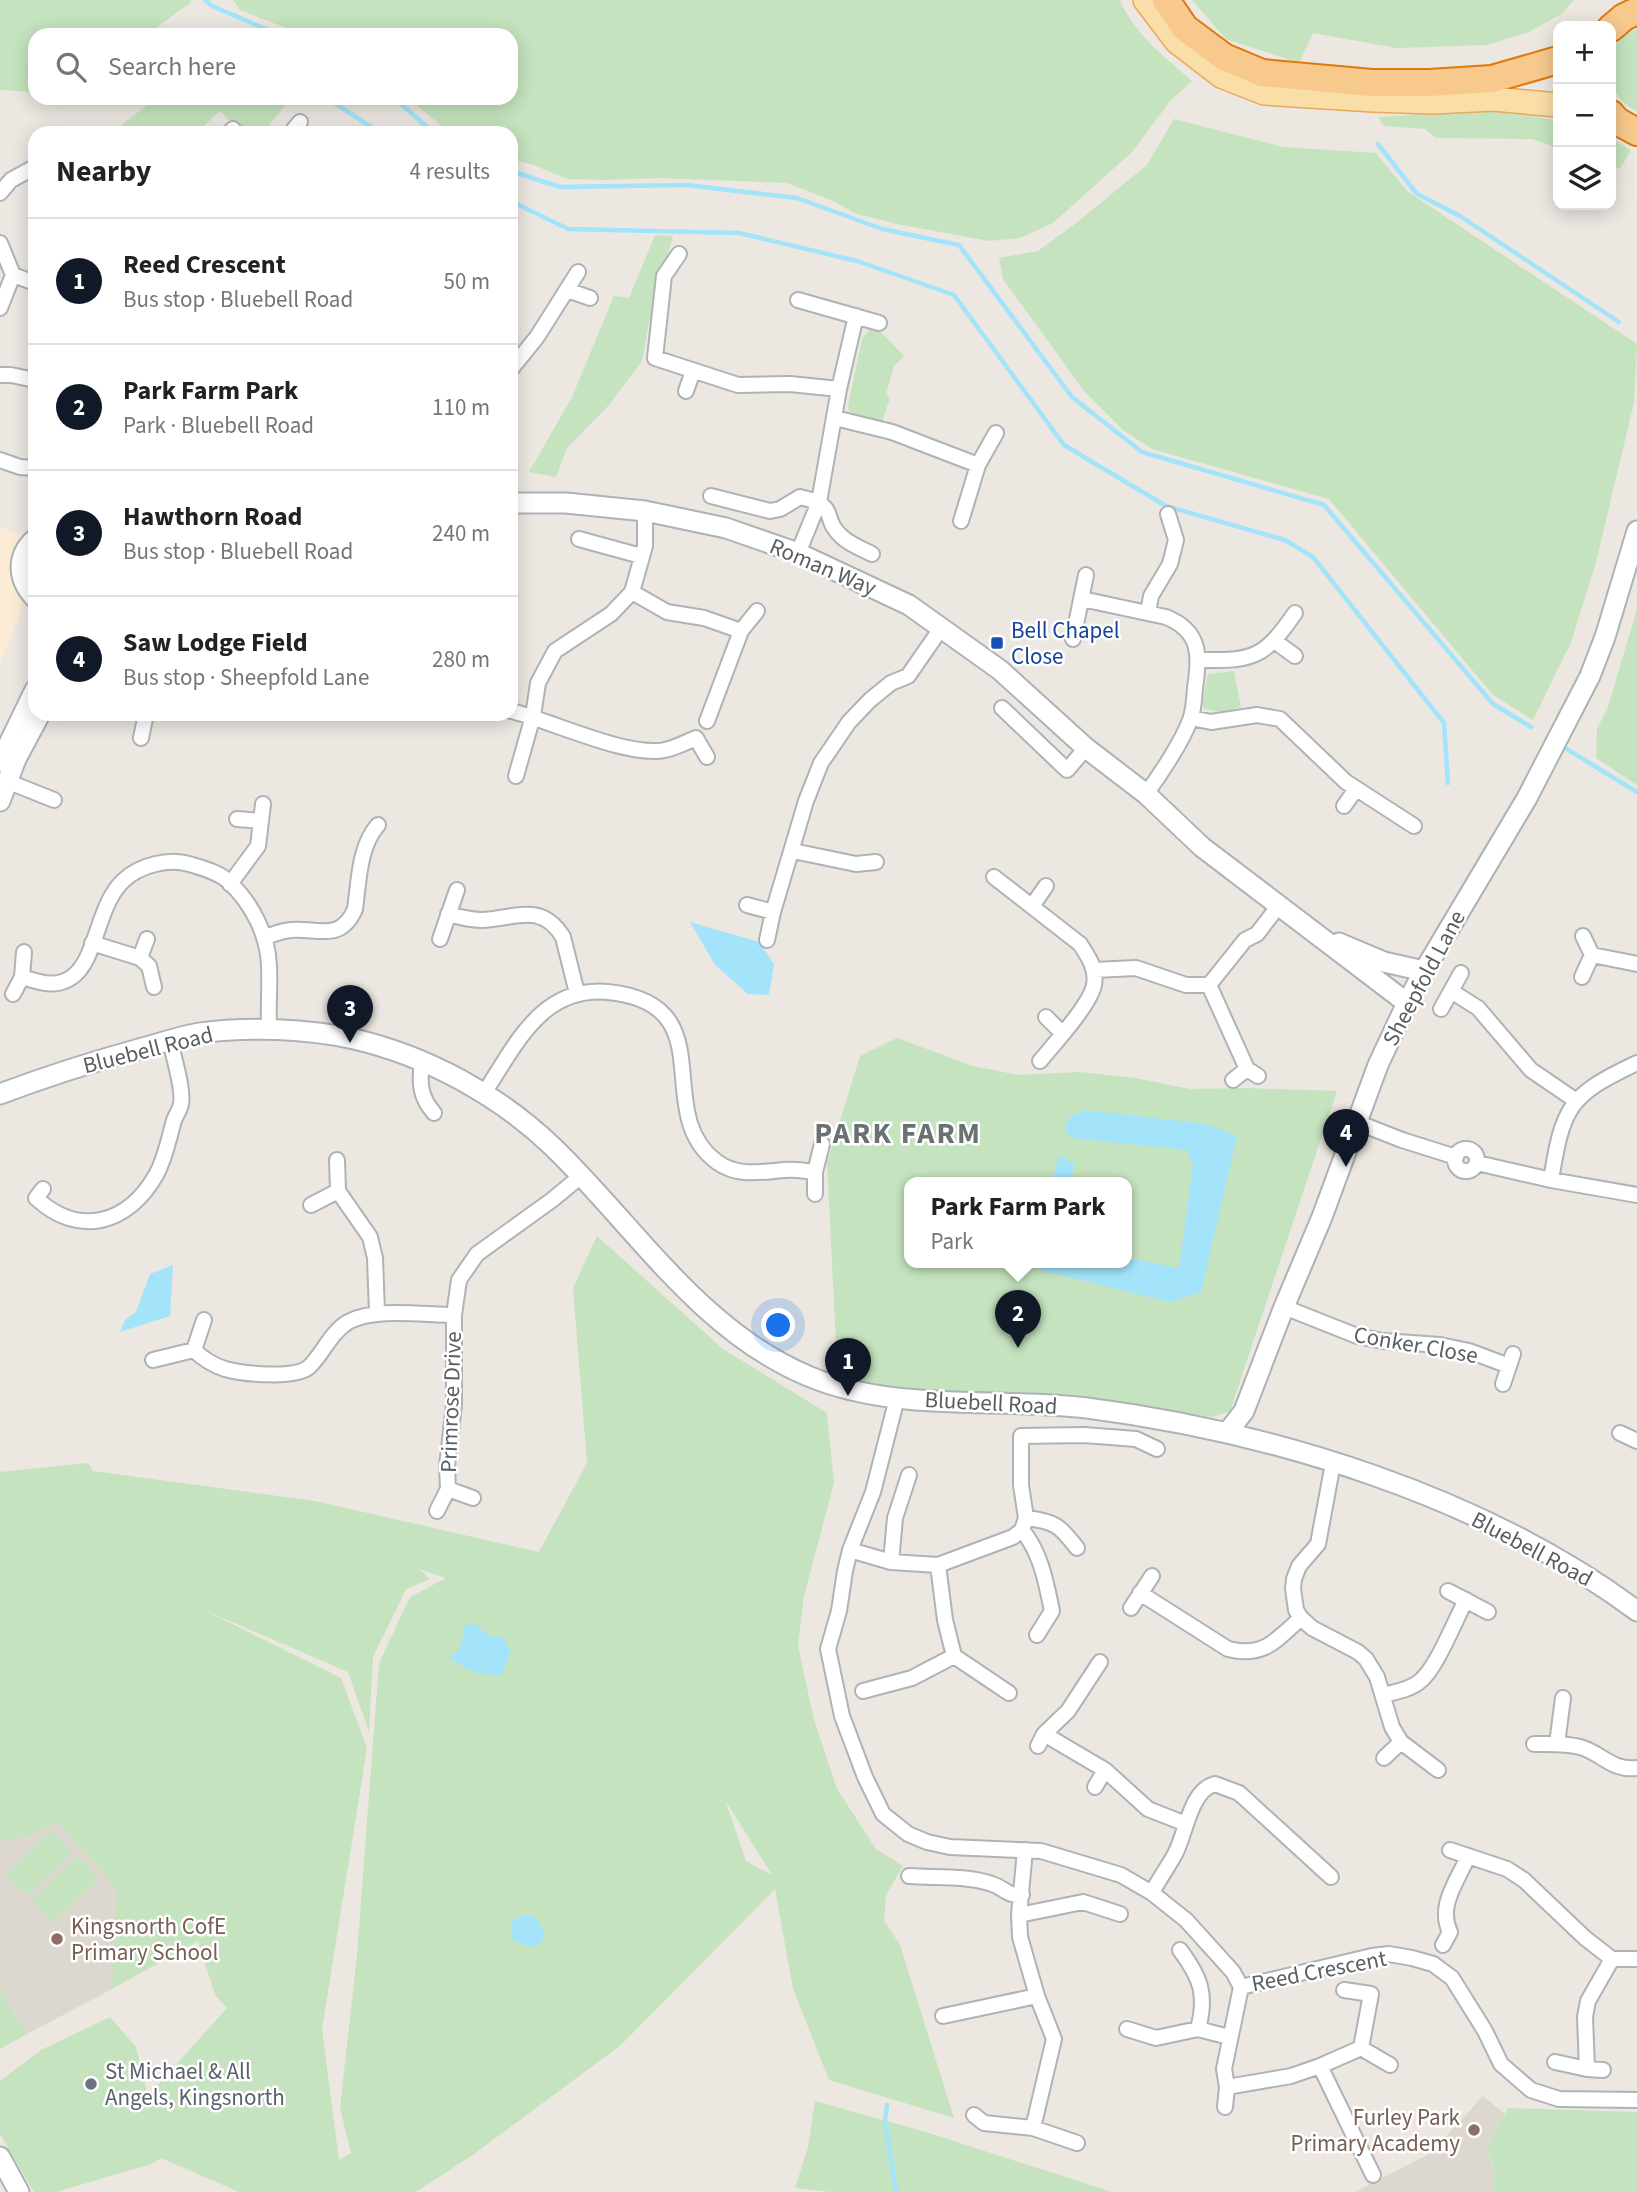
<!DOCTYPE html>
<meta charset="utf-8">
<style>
body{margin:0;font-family:"Source Sans 3",sans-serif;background:#f6f6f6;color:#222}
.controls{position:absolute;right:21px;top:21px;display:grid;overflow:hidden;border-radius:14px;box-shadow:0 4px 18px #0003}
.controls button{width:63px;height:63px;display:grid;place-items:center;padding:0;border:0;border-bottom:2px solid #e0e0e0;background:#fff;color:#222;font:35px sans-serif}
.you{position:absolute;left:779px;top:1326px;width:24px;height:24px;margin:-18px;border:5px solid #fff;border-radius:50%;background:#1a73e8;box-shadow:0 0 0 10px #1a73e833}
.badge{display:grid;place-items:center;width:46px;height:46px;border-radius:50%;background:#111827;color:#fff;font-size:23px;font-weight:700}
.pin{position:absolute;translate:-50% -58px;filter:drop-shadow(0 2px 4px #0008)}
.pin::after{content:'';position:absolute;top:37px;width:24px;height:21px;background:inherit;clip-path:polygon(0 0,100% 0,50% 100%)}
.popup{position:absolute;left:904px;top:1177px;width:228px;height:91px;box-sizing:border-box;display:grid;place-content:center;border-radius:14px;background:#fff;filter:drop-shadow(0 2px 5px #0005);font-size:23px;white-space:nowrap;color:#767676}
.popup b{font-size:26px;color:#222}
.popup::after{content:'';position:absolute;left:50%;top:100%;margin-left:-14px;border:14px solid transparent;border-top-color:#fff}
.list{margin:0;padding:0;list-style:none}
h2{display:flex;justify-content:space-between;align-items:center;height:91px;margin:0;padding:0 28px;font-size:30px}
h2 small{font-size:23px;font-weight:400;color:#767676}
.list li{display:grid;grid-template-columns:46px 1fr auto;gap:21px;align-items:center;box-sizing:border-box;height:126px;padding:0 28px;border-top:2px solid #e0e0e0}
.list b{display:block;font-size:26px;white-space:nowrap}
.list p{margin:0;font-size:23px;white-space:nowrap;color:#767676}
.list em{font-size:23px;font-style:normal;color:#767676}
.icon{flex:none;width:38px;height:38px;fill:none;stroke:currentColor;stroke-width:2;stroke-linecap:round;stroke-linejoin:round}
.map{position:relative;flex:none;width:1637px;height:2192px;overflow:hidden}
.search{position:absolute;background:#fff;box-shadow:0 4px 18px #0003;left:28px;top:28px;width:490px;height:77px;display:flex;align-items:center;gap:18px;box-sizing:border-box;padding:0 24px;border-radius:21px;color:#767676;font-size:26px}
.panel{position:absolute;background:#fff;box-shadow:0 4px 18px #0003;left:28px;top:126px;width:490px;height:595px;border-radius:21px}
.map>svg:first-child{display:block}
</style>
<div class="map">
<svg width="1637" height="2192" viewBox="0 0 1637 2192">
<rect width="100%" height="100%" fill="#ece7e1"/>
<path fill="#fcecd6" d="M0,527L24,536L23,606L0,664Z"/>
<path fill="#dcd7cf" d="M58,1822L118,1889L112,1989L27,2034L0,1990V1840Z
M1483,2096L1505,2114L1487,2147L1496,2175L1492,2192H1355L1431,2153Z"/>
<path fill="#c5e3be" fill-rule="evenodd" d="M0,0H191L190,3L146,35H35V92L0,90Z
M233,0H1120C1133,33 1166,58 1192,81L1170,101L1132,152L1053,223L1020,238L989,241L897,224L857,214L831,200L787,183L659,178L605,180L567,179L531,164L511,159V133H451L407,98H511V35H305L240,10Z
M1192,0H1574L1563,13L1529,32L1487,45L1396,48L1313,33L1299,63L1226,39Z
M1637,29V111C1602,96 1599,42 1637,29Z
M157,98H272L286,104L263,133H232L236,128L220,111L196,133H115L125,122Z
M1499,109L1558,121V148L1532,139L1436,138L1425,129L1384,126L1378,117Z
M1174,119L1283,147L1376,153L1407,191L1637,344L1634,402L1596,562L1571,642L1533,720L1493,695L1329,499L1152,449L1124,431L1084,391L1003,279L999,258L1038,251L1075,224L1147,165Z
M1611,138L1631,150L1620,169L1611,166Z
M655,235L673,236L649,322L642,361L609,405L567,448L556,477L529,472L572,397L614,296L629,298Z
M869,330L881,332L904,356L894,366L886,394L890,398L882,422L862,418L849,411L848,406L862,339Z
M1637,609V785L1596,758L1597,729L1608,707Z
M1234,671L1241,707L1222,712L1204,709L1202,704L1208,674Z
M897,1038L973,1066L1018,1075L1080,1072L1135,1078L1190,1089L1245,1088L1337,1091L1230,1411L1213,1417L1056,1398L908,1392L833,1377L837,1364L827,1162L860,1056ZM909,1182H1126V1262H909Z
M597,1236L723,1349L827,1413L834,1483L804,1596L798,1646L814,1720L837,1789L876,1849L903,1866L886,1895L884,1920L900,1945L954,2118L829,2080L793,1989L775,1889L621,2045L474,2154L416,2192H239L161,2158L151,2164L56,2192H34L0,2134V2081L41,2050L110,2017L136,2047L148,2096L227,2008L215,1995L198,1941L112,1989L117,1889L58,1823L24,1837L0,1840V1472L88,1463L93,1471L315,1501L539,1552L587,1463L573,1288ZM419,1569L446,1578L410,1597L379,1663L357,1955L340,2108L351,2153L339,2160L322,2029L367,1748L341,1678L202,1609L348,1672L369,1732L373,1657L406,1589L430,1579ZM726,1803H727L772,1875L746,1861Z
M51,1830L72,1853L26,1896L5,1874Z
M77,1856L99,1879L53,1923L31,1900Z
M0,1990L27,2034L0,2049Z
M815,2101L929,2133L1112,2192H831L795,2188L808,2147Z
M1508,2108L1637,2112V2192H1492L1496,2174L1487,2147Z"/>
<path fill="#a3e4fa" d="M690,922L759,942L774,964L769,995L748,994L715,965Z
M1084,1110L1207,1124L1237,1136L1201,1292L1170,1302L1040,1270L1038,1262H1126L1127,1258L1179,1268L1193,1166L1187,1150L1072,1138L1065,1130L1067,1119Z
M1059,1155L1075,1164L1070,1182H1052Z
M173,1265L170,1316L120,1332L125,1320L136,1312L150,1274Z
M474,1623L488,1635L502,1637L511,1652L501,1676L473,1672L449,1658L461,1648L464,1627Z
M523,1915H534L544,1930L542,1942L533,1947L514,1941L510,1931L513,1920Z"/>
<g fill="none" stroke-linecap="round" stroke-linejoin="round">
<path stroke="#a3e4fa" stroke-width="4.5" d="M205,0L212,6L280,35
M327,98L380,133
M394,98L434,133
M1378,144L1417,194L1460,216L1619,322
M511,171L560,187L686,185L797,198L882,229L959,245L1072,397L1142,452L1324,505L1493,704L1531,727
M511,201L568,229L739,233L857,261L954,295L1064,445L1166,506L1285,540L1313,557L1444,723L1448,783
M1560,745L1637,792
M887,2105L885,2121L896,2192"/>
<g stroke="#afb3b6" stroke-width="18">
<path id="street" d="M229,133L233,129
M291,133L300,122
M0,193L11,180L35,167
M0,243L13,275L0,308
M679,254L664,276L655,358L738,385L790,384L839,389
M13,275L35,283
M567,290L590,298
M798,300L879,323
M511,369L537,337L578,272
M0,375H11L35,380
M686,391L693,371
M835,418L892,432L978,465
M0,460L20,467L35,468
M711,496L770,511L780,509L800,497C842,507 819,516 842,537C851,545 862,549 872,554
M961,521L978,465L996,433
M579,539L641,556
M798,553L819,502L839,389L856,316
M632,592L667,612L704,618L741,631
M1082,599L1166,617C1201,631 1200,656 1195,688C1194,698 1194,710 1190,720C1182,742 1160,775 1146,794
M1148,613L1151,596L1170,564L1176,540L1168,514
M1073,639L1086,575
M1276,642L1295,656
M1199,660C1254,661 1264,658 1295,613
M1002,708L1067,770L1086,748
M511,711C549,720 628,758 665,750C675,748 686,742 696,738L707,757
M1191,718L1211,722L1257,715L1280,719L1346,782L1414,826
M707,721L741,631L757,611
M141,738L146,714
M516,776L533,716L538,683L555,651L611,614L632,592L645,546V511
M9,782L54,800
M1344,806L1356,789
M237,819L261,821
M793,851L856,864L876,862
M994,877L1080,944C1088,956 1097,969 1094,985C1090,1005 1054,1044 1040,1061
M230,884L258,846L263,804
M747,905L773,912L767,940
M1032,906L1046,886
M773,912L806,801L821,763L849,722L870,700L891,683L908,676L942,627
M448,914C459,917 470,920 482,920C514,919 541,901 563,937L577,993
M1583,936L1592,955L1637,964
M264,938C273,934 281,931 291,930C318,928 341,942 355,909C359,881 359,846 378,825
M440,939L457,890
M92,943L140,958L149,966L154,987
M140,958L147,939
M1094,970L1136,968L1186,985H1209L1245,940L1257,934L1280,904
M22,977C39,982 55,989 72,977C97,960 97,904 124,880C140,865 169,858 189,864C202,868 218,872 228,881C251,902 268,934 269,966C270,987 268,1008 269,1030
M1582,977L1592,955
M1209,985L1247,1069
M1451,991L1478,1008L1531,1070L1575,1100
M13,994L22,977L24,952
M1441,1009L1461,973
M1046,1017L1062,1033
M422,1062C419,1083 420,1097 434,1113
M1233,1080L1247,1069L1258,1076
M484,1093C515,1047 540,986 608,992C727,1004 649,1112 717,1162C738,1177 760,1172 784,1170C794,1169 805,1171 815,1172
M1356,1122L1402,1140L1456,1157
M1455 1160a11 11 0 1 1 22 0a11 11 0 1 1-22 0Z
M337,1160L338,1191L370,1237L375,1258L377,1313
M1477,1163L1551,1180L1637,1195
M1551,1180C1563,1106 1569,1095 1637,1063
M43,1189L36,1198C79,1238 128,1224 156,1175C165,1159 168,1142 173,1124C174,1117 180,1111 181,1104C184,1089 173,1056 170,1040
M815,1194V1172L822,1144
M311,1205L338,1191
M1284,1307L1357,1336L1383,1341L1440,1345L1469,1351L1509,1366
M194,1350C203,1359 213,1365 225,1369C243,1374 295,1379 309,1367C323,1354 330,1333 348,1322C374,1307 424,1315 454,1315
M153,1360L194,1350L204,1320
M1503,1384L1513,1354
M897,1398L873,1492L850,1550L845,1571L839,1611L828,1649L842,1716L865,1777L883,1814L908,1834L927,1842L950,1847L1041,1851L1121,1875L1152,1893L1186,1920L1233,1972L1241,1987L1372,1956L1389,1954L1412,1958L1433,1964L1452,1978L1485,2031L1501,2064L1531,2090L1559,2099L1637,2100
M1620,1433L1637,1441
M1333,1463L1318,1544L1299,1566L1294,1579L1293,1589L1296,1610L1301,1618L1312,1628L1358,1652L1366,1659L1377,1677L1392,1727L1401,1742L1438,1770
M448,1489L473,1498
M437,1511L448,1489L447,1466L454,1404V1315L459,1280L477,1254L552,1200L581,1176
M1026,1518C1055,1521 1060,1526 1077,1548
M1022,1530C1041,1553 1046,1582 1052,1611L1037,1635
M850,1550L891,1562L938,1565L1013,1537L1022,1530L1026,1518L1021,1485V1436L1084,1435L1136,1439L1157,1449
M891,1562L895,1518L909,1475
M1448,1591L1488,1612
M1140,1593L1228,1649C1264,1658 1276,1640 1301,1618
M1131,1608L1152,1576
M954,1656L1009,1693
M863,1691L912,1678L954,1656L945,1620L938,1565
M1383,1695C1395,1692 1409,1690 1419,1682C1436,1670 1455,1620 1466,1600
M1044,1734L1105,1770L1148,1809L1186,1824
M1534,1744C1549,1744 1565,1743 1580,1747C1602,1753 1611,1771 1637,1768
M1557,1744L1563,1698
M1038,1746L1044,1734L1068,1711L1100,1662
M1384,1758L1401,1742
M1095,1787L1105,1770
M1025,1850L1019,1915L1020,1937L1037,1996L1054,2039L1033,2128
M1450,1850L1507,1869L1524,1880L1585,1938L1612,1959H1637
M909,1876C936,1878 966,1875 992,1884C1005,1888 1006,1896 1022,1895
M1152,1893C1159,1879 1168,1867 1175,1854C1186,1834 1190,1790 1215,1784L1239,1793L1331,1877
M1019,1915L1083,1902L1120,1914
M1443,1945L1450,1932C1437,1905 1458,1881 1468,1856
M1180,1950C1201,1978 1207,1995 1198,2029
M1344,1990L1371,1994L1361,2048L1390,2065
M943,2016L1037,1996
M1127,2029L1156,2038L1198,2029L1229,2037
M1555,2062L1587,2069L1603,2070
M1320,2066L1373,2175
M1587,2069L1585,2017L1588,2001L1612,1959
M1227,2087L1291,2076L1320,2066L1361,2048
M1225,2107L1227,2087L1224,2069L1241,1987
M974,2115L984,2123L1033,2128L1077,2143"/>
</g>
<g stroke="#aeb2b6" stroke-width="23">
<path id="secondary" d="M511,503H566L645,511L726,528L798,553L909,605L1000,670L1086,748L1146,794L1202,847L1407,1003
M35,539C15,557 18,580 35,598
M0,762L35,690
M0,801L16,759L40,714
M1339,943L1384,962L1424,971
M0,1094C45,1077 92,1062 139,1049C159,1044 180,1036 200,1033C248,1026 308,1029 354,1039C427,1056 499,1095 553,1147C634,1225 700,1331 808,1376C896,1413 994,1397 1087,1408C1274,1432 1484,1497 1637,1611
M1227,1433L1244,1411L1284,1307L1322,1217L1378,1065L1407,1003L1424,971L1527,798L1590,676L1605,637L1637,531
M0,2157L19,2192"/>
</g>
<g stroke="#e9a95c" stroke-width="26">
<path id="primary" d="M1145,0L1177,42L1221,76L1264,93L1373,100L1433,102L1493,99L1558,105"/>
</g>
<g stroke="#e1780c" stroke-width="30">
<path id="highway" d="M1166,0L1185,28L1224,57L1262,73L1372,83H1429L1492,79L1558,60
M1611,28L1624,17L1637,11
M1611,114L1617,121L1637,132"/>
</g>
<use href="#street" stroke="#fff" stroke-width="14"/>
<use href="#secondary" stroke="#fff" stroke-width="19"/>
<use href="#primary" stroke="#fadea7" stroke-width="23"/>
<use href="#highway" stroke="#f7c98d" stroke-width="26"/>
</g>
<rect fill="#1a4fb4" stroke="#fff" stroke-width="2.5" x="990" y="636" width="14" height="14" rx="3.5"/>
<g fill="#8d6e63" stroke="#fff" stroke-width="2.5">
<circle cx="57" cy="1939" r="7"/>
<circle cx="1474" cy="2130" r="7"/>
</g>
<circle fill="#6b7280" stroke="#fff" stroke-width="2.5" cx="91" cy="2084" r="7"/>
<g text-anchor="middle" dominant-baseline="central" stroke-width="5" stroke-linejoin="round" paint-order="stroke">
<g font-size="23" fill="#5a5e61" stroke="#fff">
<text transform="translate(823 567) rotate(23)">Roman Way</text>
<text transform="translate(1424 978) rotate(-62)">Sheepfold Lane</text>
<text transform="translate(148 1050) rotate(-14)">Bluebell Road</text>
<text transform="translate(1416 1345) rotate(10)">Conker Close</text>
<text transform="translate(451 1402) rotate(-88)">Primrose Drive</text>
<text transform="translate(991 1403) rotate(3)">Bluebell Road</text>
<text transform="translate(1532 1549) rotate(28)">Bluebell Road</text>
<text transform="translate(1319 1971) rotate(-11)">Reed Crescent</text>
</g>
<g font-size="23" fill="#164399" stroke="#fff" text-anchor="start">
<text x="1011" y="630">Bell Chapel<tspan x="1011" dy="26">Close</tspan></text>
</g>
<g font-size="23" fill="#785e54" stroke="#fff" text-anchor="start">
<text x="71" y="1926">Kingsnorth CofE<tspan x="71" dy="26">Primary School</tspan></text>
<text x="1460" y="2117" text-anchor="end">Furley Park<tspan x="1460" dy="26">Primary Academy</tspan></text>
</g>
<g font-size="23" fill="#5b616d" stroke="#fff" text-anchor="start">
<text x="105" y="2071">St Michael &amp; All<tspan x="105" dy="26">Angels, Kingsnorth</tspan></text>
</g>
<g font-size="30" font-weight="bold" letter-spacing="2" fill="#6b7073" stroke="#fff">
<text x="898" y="1133">PARK FARM</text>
</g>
</g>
</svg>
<div class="controls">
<button>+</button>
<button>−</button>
<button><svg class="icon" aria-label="layers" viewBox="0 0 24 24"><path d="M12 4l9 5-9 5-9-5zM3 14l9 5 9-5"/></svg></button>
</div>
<div class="you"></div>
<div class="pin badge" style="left:848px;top:1396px">1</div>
<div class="pin badge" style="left:1018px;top:1348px">2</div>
<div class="popup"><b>Park Farm Park</b>Park</div>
<div class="pin badge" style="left:350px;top:1043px">3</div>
<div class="pin badge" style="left:1346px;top:1167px">4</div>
<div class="search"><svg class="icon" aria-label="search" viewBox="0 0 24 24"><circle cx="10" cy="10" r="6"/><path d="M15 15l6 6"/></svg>Search here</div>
<section class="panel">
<h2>Nearby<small>4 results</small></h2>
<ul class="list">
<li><span class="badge">1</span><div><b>Reed Crescent</b><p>Bus stop · Bluebell Road</p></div><em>50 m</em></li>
<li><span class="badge">2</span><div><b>Park Farm Park</b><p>Park · Bluebell Road</p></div><em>110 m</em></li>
<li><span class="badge">3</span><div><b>Hawthorn Road</b><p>Bus stop · Bluebell Road</p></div><em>240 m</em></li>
<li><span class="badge">4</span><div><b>Saw Lodge Field</b><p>Bus stop · Sheepfold Lane</p></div><em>280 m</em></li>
</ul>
</section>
</div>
